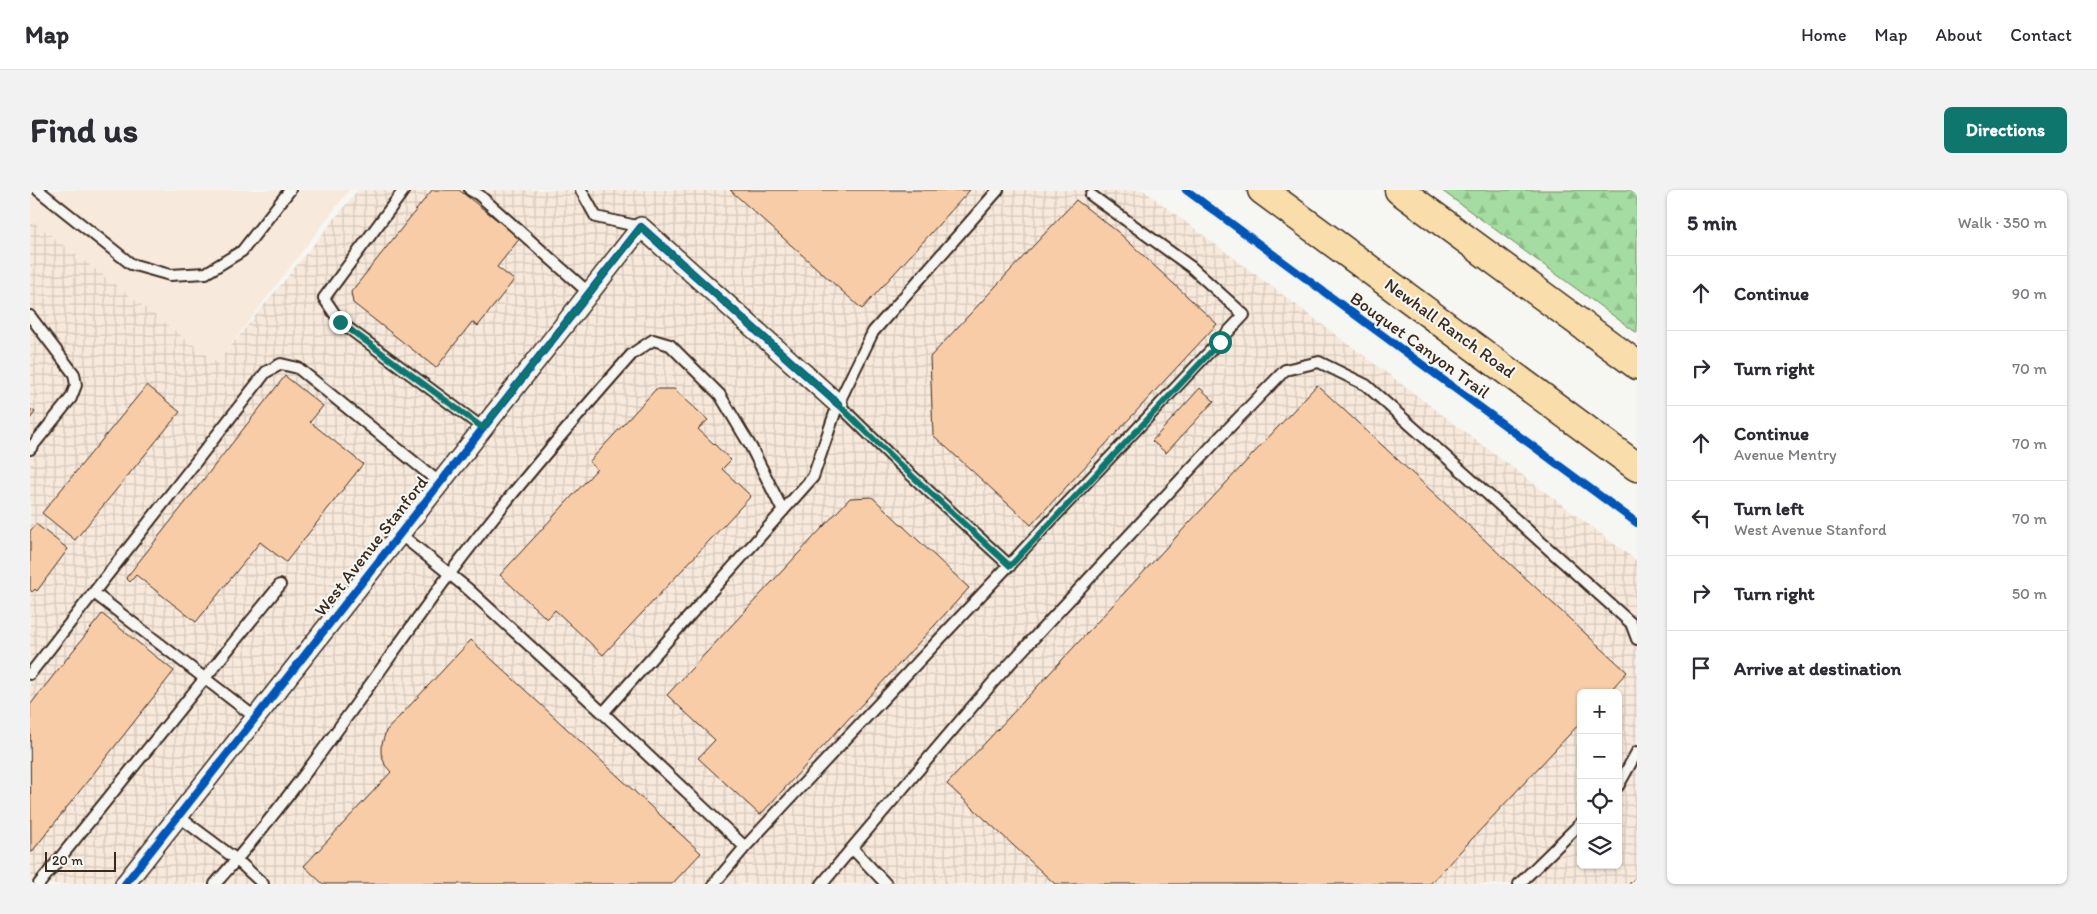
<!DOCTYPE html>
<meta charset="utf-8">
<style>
body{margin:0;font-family:Itim,sans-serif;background:#f2f2f3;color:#2b2b33}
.controls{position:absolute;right:15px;bottom:15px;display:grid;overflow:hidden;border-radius:8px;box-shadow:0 1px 4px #0004}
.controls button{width:45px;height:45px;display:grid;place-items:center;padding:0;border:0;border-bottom:1px solid #e1e1e2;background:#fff;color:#2b2b33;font:25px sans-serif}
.scale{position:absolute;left:15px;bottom:12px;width:71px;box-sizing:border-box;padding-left:5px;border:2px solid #3b2a1e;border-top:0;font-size:14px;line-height:18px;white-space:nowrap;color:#3b2a1e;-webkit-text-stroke:4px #f6f6f2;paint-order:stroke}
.stop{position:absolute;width:15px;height:15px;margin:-11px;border:4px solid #0f766e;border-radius:50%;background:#fff}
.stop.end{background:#0f766e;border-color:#fff;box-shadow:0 1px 5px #0008}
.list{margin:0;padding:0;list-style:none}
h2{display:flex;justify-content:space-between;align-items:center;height:65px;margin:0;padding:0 20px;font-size:21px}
h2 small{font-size:16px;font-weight:400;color:#7c7c81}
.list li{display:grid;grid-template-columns:32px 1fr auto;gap:15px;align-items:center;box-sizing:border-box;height:75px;padding:0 20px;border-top:1px solid #e1e1e2}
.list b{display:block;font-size:19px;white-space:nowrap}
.list p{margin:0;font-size:16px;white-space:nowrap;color:#7c7c81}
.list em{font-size:16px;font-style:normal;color:#7c7c81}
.icon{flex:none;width:28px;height:28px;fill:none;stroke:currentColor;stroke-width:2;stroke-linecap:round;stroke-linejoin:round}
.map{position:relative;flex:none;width:1607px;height:694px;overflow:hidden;border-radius:8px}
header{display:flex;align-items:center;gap:30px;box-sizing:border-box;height:70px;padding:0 25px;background:#fff;border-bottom:1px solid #e1e1e2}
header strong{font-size:24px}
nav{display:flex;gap:28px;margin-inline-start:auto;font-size:18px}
.intro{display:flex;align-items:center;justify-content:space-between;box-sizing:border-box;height:120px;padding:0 30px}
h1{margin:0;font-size:35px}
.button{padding:12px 22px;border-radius:8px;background:#0f766e;color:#fff;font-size:18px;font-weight:700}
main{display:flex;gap:30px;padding:0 30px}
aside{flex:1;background:#fff;border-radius:8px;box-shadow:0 1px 4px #0004}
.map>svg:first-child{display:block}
</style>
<header>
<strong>Map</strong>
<nav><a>Home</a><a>Map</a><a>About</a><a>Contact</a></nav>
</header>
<div class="intro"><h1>Find us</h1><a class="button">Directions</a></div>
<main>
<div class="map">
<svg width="1607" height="694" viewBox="0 0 1607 694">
<defs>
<pattern id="industrial-grid" width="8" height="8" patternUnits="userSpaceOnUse" patternTransform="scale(1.25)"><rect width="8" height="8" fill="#f7e9dc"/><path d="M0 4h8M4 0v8" fill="none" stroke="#d5c8bc"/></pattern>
<pattern id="forest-firs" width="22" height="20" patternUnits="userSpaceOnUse" patternTransform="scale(1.25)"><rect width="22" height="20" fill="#a4dca1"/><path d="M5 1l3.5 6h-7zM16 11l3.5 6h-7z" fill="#8ebd8a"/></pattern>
</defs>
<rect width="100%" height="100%" fill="#f6f6f2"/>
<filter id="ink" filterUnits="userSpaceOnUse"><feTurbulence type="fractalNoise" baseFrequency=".02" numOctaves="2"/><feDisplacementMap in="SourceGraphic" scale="10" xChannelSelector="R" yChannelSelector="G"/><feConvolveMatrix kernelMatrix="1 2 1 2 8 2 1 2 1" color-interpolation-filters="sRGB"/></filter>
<g filter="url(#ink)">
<path fill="#f7e9dc" d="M0,0H319L187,173L0,29Z"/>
<path fill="url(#industrial-grid)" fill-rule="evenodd" d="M328,0H1113L1607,371V694H0V29L187,173ZM1551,503H1588V675H1551Z"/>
<path fill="url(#forest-firs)" stroke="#708360" d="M1411,0H1607V143Z"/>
<path fill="#f8cca7" stroke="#3b2a1e" d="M402,0H429L490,48L467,77L484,90L448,136L442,132L406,178L323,113L321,102Z
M700,0H940L832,119Z
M1046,10L1088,42L1187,134L1001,335L903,245L900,167Z
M255,186L293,216L280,232L333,274L256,372L230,352L166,432L106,385L100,392L96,388Z
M117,195L150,222L45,350L12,323Z
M1287,195L1597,482L1578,503H1551V532L1400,694H1025L917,594Z
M1170,198L1184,211L1136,263L1122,251Z
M626,199H644L678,230L668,239L701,270L692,279L721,306L573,465L525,420L517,429L470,385L567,279L559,272Z
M0,219L5,222L0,229Z
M842,307L939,398L730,625L668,568L685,550L637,505L820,308Z
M6,334L38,359L7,401L5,399L2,402L0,400V341Z
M72,424L144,481L1,663L0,515Z
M441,450L671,663L642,694H293L274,676L361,582L355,575L351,563V557L356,541Z
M1607,686V694H1599Z"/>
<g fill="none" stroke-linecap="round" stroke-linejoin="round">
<g stroke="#3b2a1e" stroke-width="14">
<path id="lane" d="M8,0L101,74L140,85L176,83L212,61L260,0
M374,0L294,108L310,132L453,238
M440,0L449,5L559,103
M551,0L566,27L611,37
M0,126L44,184L46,195L41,208L0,259
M808,214L867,272L980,376
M370,344L438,399L573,523L783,287L808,214L843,142L968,0
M64,403L226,528
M0,484L236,182L251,174L268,178L410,293
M573,523L715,657
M1588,596L1607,562
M148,626L207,670L233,694
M9,694L250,395
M185,694C271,598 342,490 418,386C476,309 538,236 602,164L623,150L640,155L690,205L721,257L753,321
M684,694L715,657L764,604L1214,125L1161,77L1061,5
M792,694L822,658
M856,694L822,658L965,490L1192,245L1255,180L1289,172L1336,195L1601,433L1607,449
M1489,694L1551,633"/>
</g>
<g stroke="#3b2a1e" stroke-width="22">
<path id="street" d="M95,694L611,37L808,214"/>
</g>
<g stroke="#3b2a1e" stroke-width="31">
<path id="primary" d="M1232,0L1607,277
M1369,0L1607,175"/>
</g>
<use href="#lane" stroke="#f6f6f2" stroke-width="10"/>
<use href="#street" stroke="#f6f6f2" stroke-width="19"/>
<use href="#primary" stroke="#f9deab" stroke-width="28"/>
<g stroke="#f6f6f2" stroke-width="11">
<path id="cycleway" d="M1156,0L1607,333
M95,694L611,37L808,214"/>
</g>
<use href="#cycleway" stroke="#0057b8" stroke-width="8"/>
</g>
</g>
<g fill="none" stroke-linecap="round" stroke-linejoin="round" filter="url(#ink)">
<path stroke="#0f766e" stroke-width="6" d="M310,132L453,238L611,37L808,214L867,272L980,376L1190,152"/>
</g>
<g text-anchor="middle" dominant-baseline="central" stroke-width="4.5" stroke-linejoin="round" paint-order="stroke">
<g font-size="18" fill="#3b2a1e" stroke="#f6f6f2">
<text transform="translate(1420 138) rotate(36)">Newhall Ranch Road</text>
<text transform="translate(1390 155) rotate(36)">Bouquet Canyon Trail</text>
<text transform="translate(341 356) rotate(-52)">West Avenue Stanford</text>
</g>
</g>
</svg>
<div class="controls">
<button>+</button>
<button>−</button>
<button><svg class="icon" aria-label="locate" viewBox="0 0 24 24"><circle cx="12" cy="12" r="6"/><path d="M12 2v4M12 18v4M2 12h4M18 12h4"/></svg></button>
<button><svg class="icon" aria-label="layers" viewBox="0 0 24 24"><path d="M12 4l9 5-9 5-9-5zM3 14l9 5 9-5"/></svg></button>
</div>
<div class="scale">20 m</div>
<div class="stop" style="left:1190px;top:152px"></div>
<div class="stop end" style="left:310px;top:132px"></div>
</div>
<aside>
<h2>5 min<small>Walk · 350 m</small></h2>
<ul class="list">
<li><svg class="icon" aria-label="ahead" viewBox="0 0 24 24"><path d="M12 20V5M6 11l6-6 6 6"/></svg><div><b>Continue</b></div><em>90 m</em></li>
<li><svg class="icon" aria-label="right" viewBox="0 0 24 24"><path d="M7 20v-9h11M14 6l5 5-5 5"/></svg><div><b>Turn right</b></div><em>70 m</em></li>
<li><svg class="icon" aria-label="ahead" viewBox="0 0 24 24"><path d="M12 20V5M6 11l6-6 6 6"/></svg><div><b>Continue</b><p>Avenue Mentry</p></div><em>70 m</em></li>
<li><svg class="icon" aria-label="left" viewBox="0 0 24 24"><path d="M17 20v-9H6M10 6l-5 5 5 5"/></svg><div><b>Turn left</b><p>West Avenue Stanford</p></div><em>70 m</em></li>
<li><svg class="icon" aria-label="right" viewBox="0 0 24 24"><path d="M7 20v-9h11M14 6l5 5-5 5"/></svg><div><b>Turn right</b></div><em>50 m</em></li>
<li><svg class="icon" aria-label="arrive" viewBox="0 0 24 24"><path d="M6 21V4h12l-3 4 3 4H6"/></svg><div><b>Arrive at destination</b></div></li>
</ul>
</aside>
</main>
